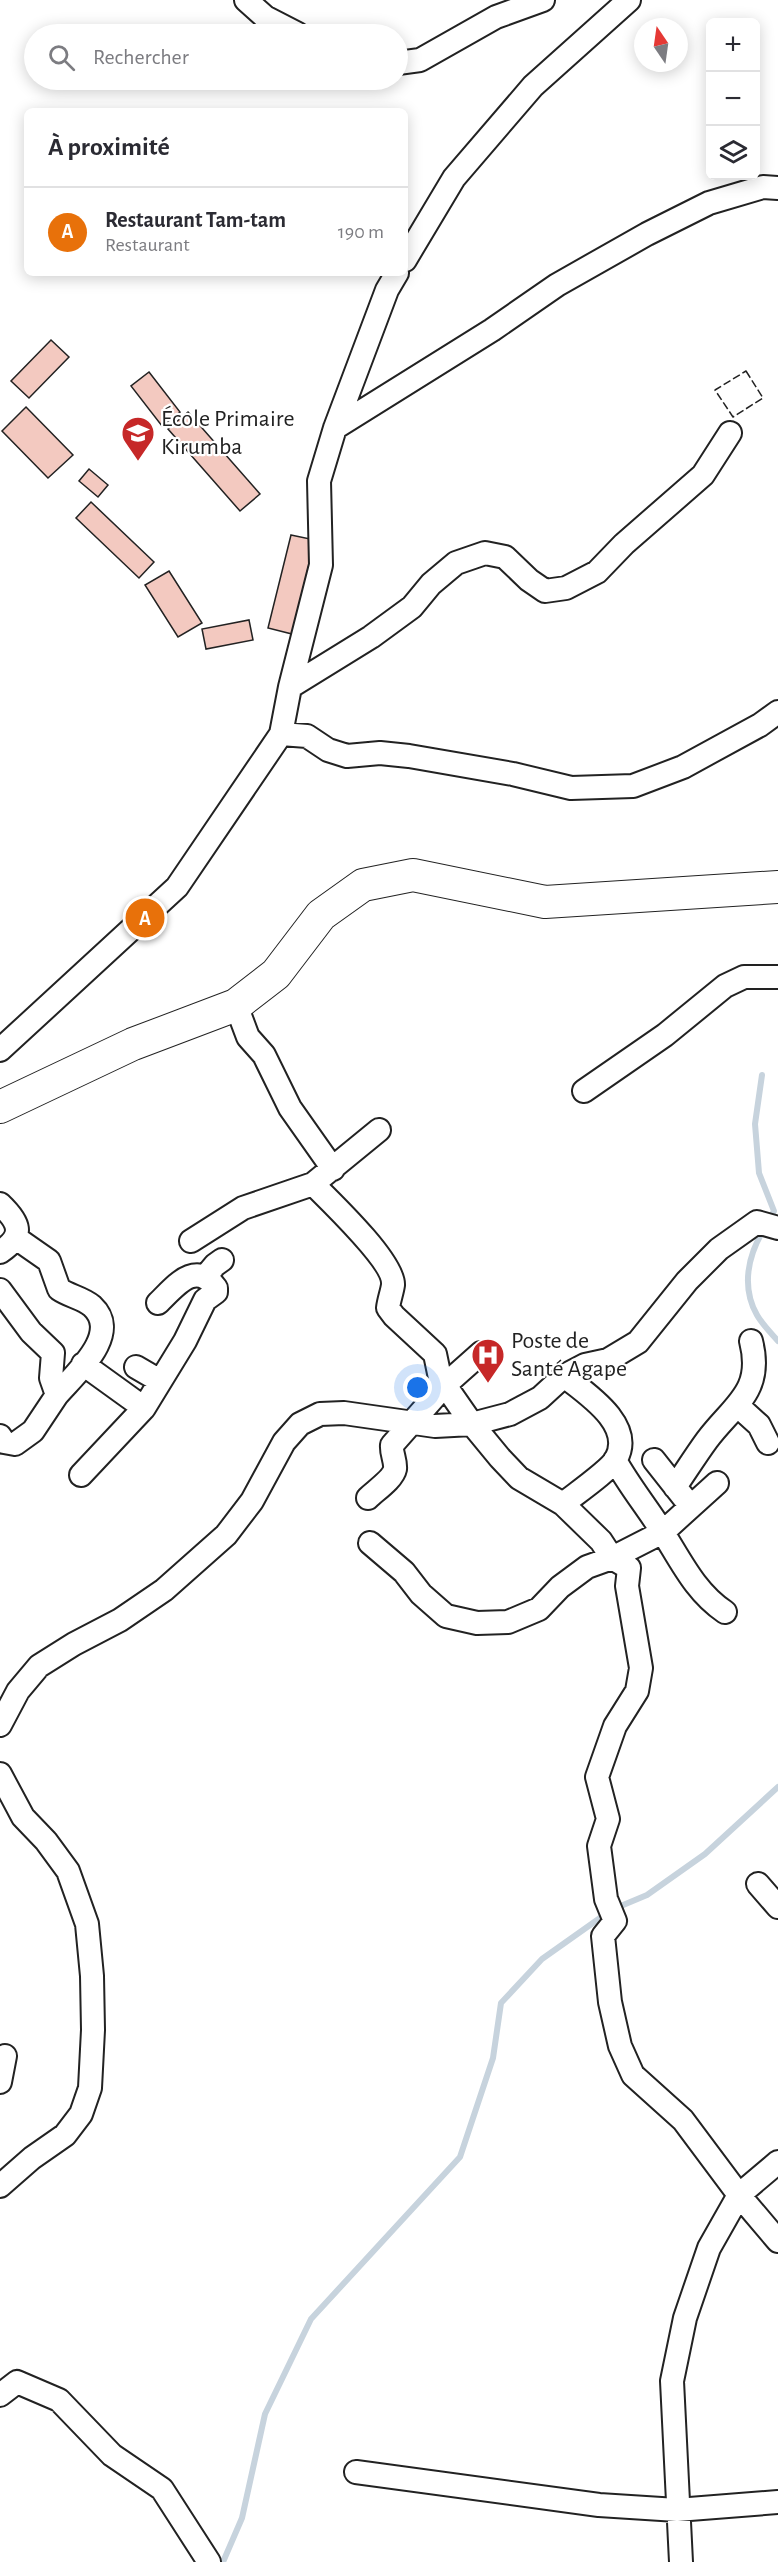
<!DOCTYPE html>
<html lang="fr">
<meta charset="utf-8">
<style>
body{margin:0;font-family:"Alegreya Sans",sans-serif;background:#f2f2f3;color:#2b2b33}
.controls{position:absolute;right:18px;top:18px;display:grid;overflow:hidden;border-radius:9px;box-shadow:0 3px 15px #0003}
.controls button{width:54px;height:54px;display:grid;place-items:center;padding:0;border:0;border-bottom:2px solid #e1e1e2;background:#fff;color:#2b2b33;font:30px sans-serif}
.compass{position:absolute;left:634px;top:18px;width:54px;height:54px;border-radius:50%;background:#fff;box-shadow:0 3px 15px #0003;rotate:347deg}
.you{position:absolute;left:418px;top:1388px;width:21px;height:21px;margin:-15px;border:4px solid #fff;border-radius:50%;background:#1a73e8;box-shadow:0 0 0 9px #1a73e833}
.badge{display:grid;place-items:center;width:39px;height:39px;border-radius:50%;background:#c62828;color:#fff;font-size:20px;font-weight:700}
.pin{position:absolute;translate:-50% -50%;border:3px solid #fff;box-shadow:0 2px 6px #0006}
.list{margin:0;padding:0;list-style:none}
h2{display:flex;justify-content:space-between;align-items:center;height:78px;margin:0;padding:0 24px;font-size:26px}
h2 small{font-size:20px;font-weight:400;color:#7c7c81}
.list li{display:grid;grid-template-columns:39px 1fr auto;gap:18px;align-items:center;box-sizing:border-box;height:90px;padding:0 24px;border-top:2px solid #e1e1e2}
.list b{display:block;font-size:22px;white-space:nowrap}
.list p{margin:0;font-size:20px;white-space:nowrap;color:#7c7c81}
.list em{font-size:20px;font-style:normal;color:#7c7c81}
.icon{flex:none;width:33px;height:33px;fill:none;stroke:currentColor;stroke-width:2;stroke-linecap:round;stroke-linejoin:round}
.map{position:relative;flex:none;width:778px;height:2562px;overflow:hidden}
.search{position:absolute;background:#fff;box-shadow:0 3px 15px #0003;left:24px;top:24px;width:384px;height:66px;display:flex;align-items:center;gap:15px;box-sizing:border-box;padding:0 21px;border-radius:33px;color:#7c7c81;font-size:22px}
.panel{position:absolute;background:#fff;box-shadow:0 3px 15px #0003;left:24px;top:108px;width:384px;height:168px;border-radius:9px}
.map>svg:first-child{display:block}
</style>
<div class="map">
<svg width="778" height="2562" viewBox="0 0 778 2562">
<rect width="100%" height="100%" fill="#fff"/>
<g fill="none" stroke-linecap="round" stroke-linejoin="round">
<path stroke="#c7d3dd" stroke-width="6" d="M762,1075L755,1124L759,1173L774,1211L769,1220
M764,1229C748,1255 741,1287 757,1315C762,1324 771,1333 778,1341
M616,1908L647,1895L705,1854L778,1787
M223,2562L242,2518L265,2414L311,2319L460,2157L493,2058L501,2003L542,1959L607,1913"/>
</g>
<path fill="#f3c9c0" stroke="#222" stroke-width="1.5" d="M51,340L69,357L29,398L11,381Z
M149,372L180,412L162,426L131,386Z
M26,407L73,455L48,478L2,431Z
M188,412L260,494L240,511L168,429Z
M89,469L108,485L98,497L79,481Z
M91,502L154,562L139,578L76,518Z
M291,535L315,540L292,634L268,628Z
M169,571L202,623L178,637L145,585Z
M249,620L253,640L206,649L202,629Z"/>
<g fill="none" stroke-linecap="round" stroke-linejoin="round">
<g stroke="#222" stroke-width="26">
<path id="minor" d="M246,0L265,17L298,34
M398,63L420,60L496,17L543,0
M405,260L454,178L533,86L629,0
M335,428L492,330L557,285L647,234L709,203L763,187L778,188
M290,687L371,637L412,607L431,584L456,563L485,553L505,557L529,580L545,591L566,588L597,572L624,544L703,475L730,433
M281,734L307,736L328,750L347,756L380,753L409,756L513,774L571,788L633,786L683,767L760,725L778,712
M236,1005L248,1037L264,1055L290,1108L333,1169
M0,1050L177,887L281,734L290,687L321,565L319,481L335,428L387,290L397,273
M584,1091L665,1035L725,986L744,977H778
M313,1184C330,1201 395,1263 393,1285C392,1292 389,1300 388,1308L394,1316L435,1354L440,1378L472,1424L500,1458L519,1478L563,1504L601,1541L612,1558L629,1568L627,1586L641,1668L637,1691L615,1726L597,1777L608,1819L599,1846L606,1899L615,1921L603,1936L610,2002L620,2046L633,2075L683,2120L739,2195L778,2241
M0,1204C19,1222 26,1235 0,1252
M16,1238L49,1261L59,1289C69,1296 83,1298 92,1306C122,1334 76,1373 57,1395
M191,1241L243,1208L313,1184L379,1130
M205,1277L215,1265L222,1260
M0,1290L31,1332L53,1353L51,1378L57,1395L33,1431L15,1444L4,1442L0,1436
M83,1364L144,1408
M136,1367L160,1381
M738,1406L759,1425L768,1443
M615,1460C627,1482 642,1501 656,1522C678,1554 692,1590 725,1612
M654,1460L684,1498
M81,1475L144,1408L185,1341L205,1300L216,1292V1288C195,1259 175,1287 158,1303
M675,1487C686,1471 696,1455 707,1440C733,1405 764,1392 751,1341
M368,1498C375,1491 393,1479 395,1469C396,1461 391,1453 392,1445L445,1385L481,1353
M563,1504C574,1495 610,1470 616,1459C635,1425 587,1394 564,1376
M370,1543L404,1572L421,1594L446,1616L477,1623L508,1622L539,1609L560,1587L587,1567L612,1558L663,1532L717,1483
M0,1725L18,1691L39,1666L74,1644L120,1620L164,1590L226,1535L252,1501L284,1442L300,1424L320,1414L344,1413L435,1426L472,1424L510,1414L540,1398L564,1376L585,1365L608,1360L638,1342L687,1281L719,1249L757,1222L778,1228
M0,1774L23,1817L46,1841L68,1871L87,1924L92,1976L93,2030L90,2088L81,2114L65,2135L32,2158L0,2186
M758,1884L778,1907
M0,2082L5,2056
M0,2395L17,2382L59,2400L112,2455L162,2489L209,2562
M356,2472L599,2505L677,2510L778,2502
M681,2562L672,2381L685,2318L709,2248L739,2195L778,2162"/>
</g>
<g stroke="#222" stroke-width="34">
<path id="highway" d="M0,1107L133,1044L236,1005L276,974L321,915L363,885L413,875L545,902L778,887"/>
</g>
<use href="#minor" stroke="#fff" stroke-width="22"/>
<use href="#highway" stroke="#fff" stroke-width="32"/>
<path stroke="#222" stroke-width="1.5" stroke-dasharray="8 3" stroke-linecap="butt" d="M746,371L763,398L733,417L715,390Z"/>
</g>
<defs>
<g id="school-pin" transform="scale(1.725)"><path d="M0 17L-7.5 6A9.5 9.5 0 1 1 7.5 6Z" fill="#c62828" stroke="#fff"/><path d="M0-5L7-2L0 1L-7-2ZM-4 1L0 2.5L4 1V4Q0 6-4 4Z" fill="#fff"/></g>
<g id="hospital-pin" transform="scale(1.725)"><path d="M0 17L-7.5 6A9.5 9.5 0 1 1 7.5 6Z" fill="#c62828" stroke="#fff"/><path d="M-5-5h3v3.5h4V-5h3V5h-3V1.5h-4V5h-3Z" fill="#fff"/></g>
</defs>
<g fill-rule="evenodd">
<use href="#school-pin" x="138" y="433"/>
<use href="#hospital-pin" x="488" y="1355"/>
</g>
<g text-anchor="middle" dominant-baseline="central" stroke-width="4.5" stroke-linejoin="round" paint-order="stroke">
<g font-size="24" fill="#222" stroke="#fff" text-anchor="start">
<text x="161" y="419">École Primaire<tspan x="161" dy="28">Kirumba</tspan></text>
<text x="511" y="1341">Poste de<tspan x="511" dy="28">Santé Agape</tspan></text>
</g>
</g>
</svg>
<div class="controls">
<button>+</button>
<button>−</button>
<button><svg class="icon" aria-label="layers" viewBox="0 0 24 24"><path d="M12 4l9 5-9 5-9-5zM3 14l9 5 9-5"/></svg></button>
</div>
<svg class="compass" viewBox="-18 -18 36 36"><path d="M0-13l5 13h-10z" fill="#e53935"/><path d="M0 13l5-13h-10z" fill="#7c7c81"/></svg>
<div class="you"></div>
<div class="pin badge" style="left:145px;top:918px;background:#e8710a">A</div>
<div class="search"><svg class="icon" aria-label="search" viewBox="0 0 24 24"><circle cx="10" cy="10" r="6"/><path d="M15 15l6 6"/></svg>Rechercher</div>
<section class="panel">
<h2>À proximité<small></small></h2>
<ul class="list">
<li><span class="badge" style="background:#e8710a">A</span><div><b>Restaurant Tam-tam</b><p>Restaurant</p></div><em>190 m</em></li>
</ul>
</section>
</div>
